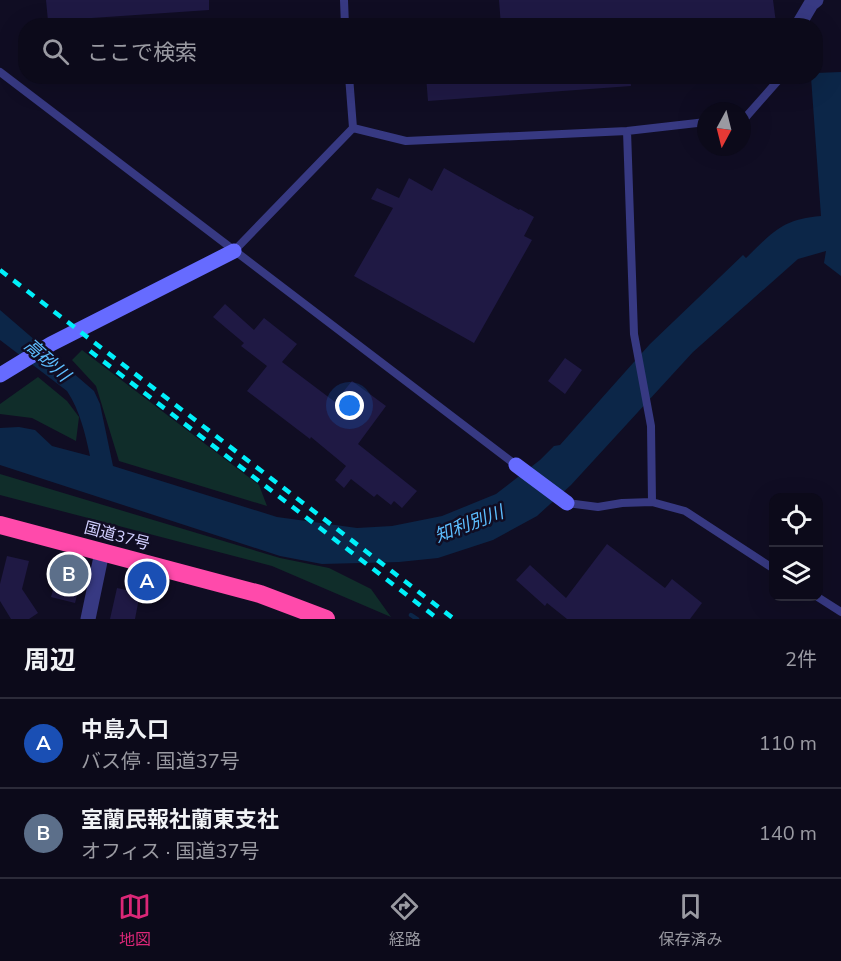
<!DOCTYPE html>
<html lang="ja">
<meta charset="utf-8">
<style>
body{margin:0;font-family:"Nunito Sans","Noto Sans JP",sans-serif;background:#151323;color:#f1f3f6}
.controls{position:absolute;right:18px;bottom:18px;display:grid;overflow:hidden;border-radius:12px;box-shadow:0 6px 24px #0002}
.controls button{width:54px;height:54px;display:grid;place-items:center;padding:0;border:0;border-bottom:2px solid #2c2b39;background:#0c0a1a;color:#f1f3f6;font:30px sans-serif}
.compass{position:absolute;left:697px;top:102px;width:54px;height:54px;border-radius:50%;background:#0c0a1a;box-shadow:0 6px 24px #0002;rotate:187deg}
.you{position:absolute;left:350px;top:406px;width:21px;height:21px;margin:-15px;border:4px solid #fff;border-radius:50%;background:#1a73e8;box-shadow:0 0 0 9px #1a73e833}
.badge{display:grid;place-items:center;width:39px;height:39px;border-radius:50%;background:#db2777;color:#fff;font-size:20px;font-weight:700}
.pin{position:absolute;translate:-50% -50%;border:3px solid #fff;box-shadow:0 2px 6px #0006}
.list{margin:0;padding:0;list-style:none}
h2{display:flex;justify-content:space-between;align-items:center;height:78px;margin:0;padding:0 24px;font-size:26px}
h2 small{font-size:20px;font-weight:400;color:#9a9aa2}
.list li{display:grid;grid-template-columns:39px 1fr auto;gap:18px;align-items:center;box-sizing:border-box;height:90px;padding:0 24px;border-top:2px solid #2c2b39}
.list b{display:block;font-size:22px;white-space:nowrap}
.list p{margin:0;font-size:20px;white-space:nowrap;color:#9a9aa2}
.list em{font-size:20px;font-style:normal;color:#9a9aa2}
.icon{flex:none;width:33px;height:33px;fill:none;stroke:currentColor;stroke-width:2;stroke-linecap:round;stroke-linejoin:round}
.map{position:relative;flex:none;width:841px;height:619px;overflow:hidden}
.search{position:absolute;background:#0c0a1a;box-shadow:0 6px 24px #0002;left:18px;right:18px;top:18px;height:66px;display:flex;align-items:center;gap:15px;box-sizing:border-box;padding:0 21px;border-radius:24px;color:#9a9aa2;font-size:22px}
.sheet{height:258px;background:#0c0a1a}
nav{display:flex;justify-content:space-around;align-items:center;box-sizing:border-box;height:84px;border-top:2px solid #2c2b39;background:#0c0a1a;font-size:16px;color:#9a9aa2}
nav a{display:grid;justify-items:center;gap:3px}
nav .on{color:#db2777}
.map>svg:first-child{display:block}
</style>
<div class="map">
<svg width="841" height="619" viewBox="0 0 841 619">
<rect width="100%" height="100%" fill="#100d23"/>
<path fill="#102d2a" d="M82,350L259,485L267,506L119,461L96,386L72,360Z
M38,377L67,401L79,417L76,441L32,418L0,414V404Z
M0,474L280,558L329,568L371,589L391,617L272,566L0,495Z"/>
<path fill="#0c2648" d="M841,72V276L824,263L826,251L798,259L693,352L571,485L537,516L493,540L438,558L399,562L322,564L280,556L0,465V428L19,427L35,430L52,446L90,456C85,433 80,411 67,391L0,340V310L94,391L100,404L113,466L277,517L357,528L392,526L442,516L496,494L540,460L554,446L560,445L650,344L743,255L746,258C772,233 782,219 821,216L811,77L816,76V73Z"/>
<g fill="none" stroke-linecap="round" stroke-linejoin="round">
<path stroke="#0c2648" stroke-width="4.5" d="M411,615L417,619"/>
</g>
<path fill="#1f1944" d="M46,0H209V10L48,21Z
M499,0H773L776,23L713,26H501Z
M426,76H630L631,86L428,101Z
M444,168L519,210L520,209L534,217L524,236L532,240L474,343L354,276L393,208L371,199L377,188L399,198L409,178L432,191Z
M225,304L254,330L264,318L297,344L282,362L335,402L352,381L386,406L358,444L417,491L402,508L394,501L391,505L377,494L374,497L351,479L344,488L335,480L346,466L311,437L310,439L247,391L267,366L241,346L244,343L213,317Z
M565,358L582,370L565,394L548,381Z
M607,544L665,588L672,579L702,603L690,619H567L547,603L545,606L516,580L530,565L566,598Z
M7,556L29,561L22,589L38,613L29,619H11L0,601V584Z
M59,569L77,573L76,578L81,580L75,603L51,597Z
M117,588L140,593L135,619H110Z"/>
<g fill="none" stroke-linecap="round" stroke-linejoin="round">
<path stroke="#373982" stroke-width="8" d="M344,0L345,26
M0,72L516,465
M742,119L745,118L782,76
M353,128L406,141L627,131L706,122
M627,131L634,334L651,426L652,502
M234,251L353,128L349,76
M567,503L598,507L622,503L652,502L685,511L774,569
M816,596L841,612"/>
<path stroke="#373982" stroke-width="15" d="M798,26L811,4L816,0
M88,619L102,552"/>
<path stroke="#666bff" stroke-width="15" d="M0,375L51,344L234,251
M516,465L567,503"/>
<path stroke="#ff4aab" stroke-width="18" d="M0,525L260,594L326,619"/>
<path stroke="#00f0fa" stroke-width="4.5" stroke-dasharray="9 8" stroke-linecap="butt" d="M0,270L454,619
M90,351L438,619"/>
</g>
<g text-anchor="middle" dominant-baseline="central" stroke-width="5" stroke-linejoin="round" paint-order="stroke">
<g font-size="16" fill="#d1cfff" stroke="#100d23">
<text transform="translate(117 536) rotate(15)">国道37号</text>
</g>
<g font-size="18" font-style="italic" fill="#5dbeff" stroke="#100d23">
<text transform="translate(47 360) rotate(42)">高砂川</text>
<text transform="translate(469 524) rotate(-21)">知利別川</text>
</g>
</g>
</svg>
<div class="controls">
<button><svg class="icon" aria-label="locate" viewBox="0 0 24 24"><circle cx="12" cy="12" r="6"/><path d="M12 2v4M12 18v4M2 12h4M18 12h4"/></svg></button>
<button><svg class="icon" aria-label="layers" viewBox="0 0 24 24"><path d="M12 4l9 5-9 5-9-5zM3 14l9 5 9-5"/></svg></button>
</div>
<svg class="compass" viewBox="-18 -18 36 36"><path d="M0-13l5 13h-10z" fill="#e53935"/><path d="M0 13l5-13h-10z" fill="#9a9aa2"/></svg>
<div class="you"></div>
<div class="pin badge" style="left:147px;top:581px;background:#1a4fb4">A</div>
<div class="pin badge" style="left:69px;top:574px;background:#5c6f8a">B</div>
<div class="search"><svg class="icon" aria-label="search" viewBox="0 0 24 24"><circle cx="10" cy="10" r="6"/><path d="M15 15l6 6"/></svg>ここで検索</div>
</div>
<section class="sheet">
<h2>周辺<small>2件</small></h2>
<ul class="list">
<li><span class="badge" style="background:#1a4fb4">A</span><div><b>中島入口</b><p>バス停 · 国道37号</p></div><em>110 m</em></li>
<li><span class="badge" style="background:#5c6f8a">B</span><div><b>室蘭民報社蘭東支社</b><p>オフィス · 国道37号</p></div><em>140 m</em></li>
</ul>
</section>
<nav>
<a class="on"><svg class="icon" aria-label="map" viewBox="0 0 24 24"><path d="M3 6l6-2 6 2 6-2v14l-6 2-6-2-6 2zM9 4v14M15 6v14"/></svg>地図</a>
<a><svg class="icon" aria-label="directions" viewBox="0 0 24 24"><path d="M12 3l9 9-9 9-9-9zM9 14v-3h6M13 9l2 2-2 2"/></svg>経路</a>
<a><svg class="icon" aria-label="saved" viewBox="0 0 24 24"><path d="M7 4h10v16l-5-4-5 4z"/></svg>保存済み</a>
</nav>
